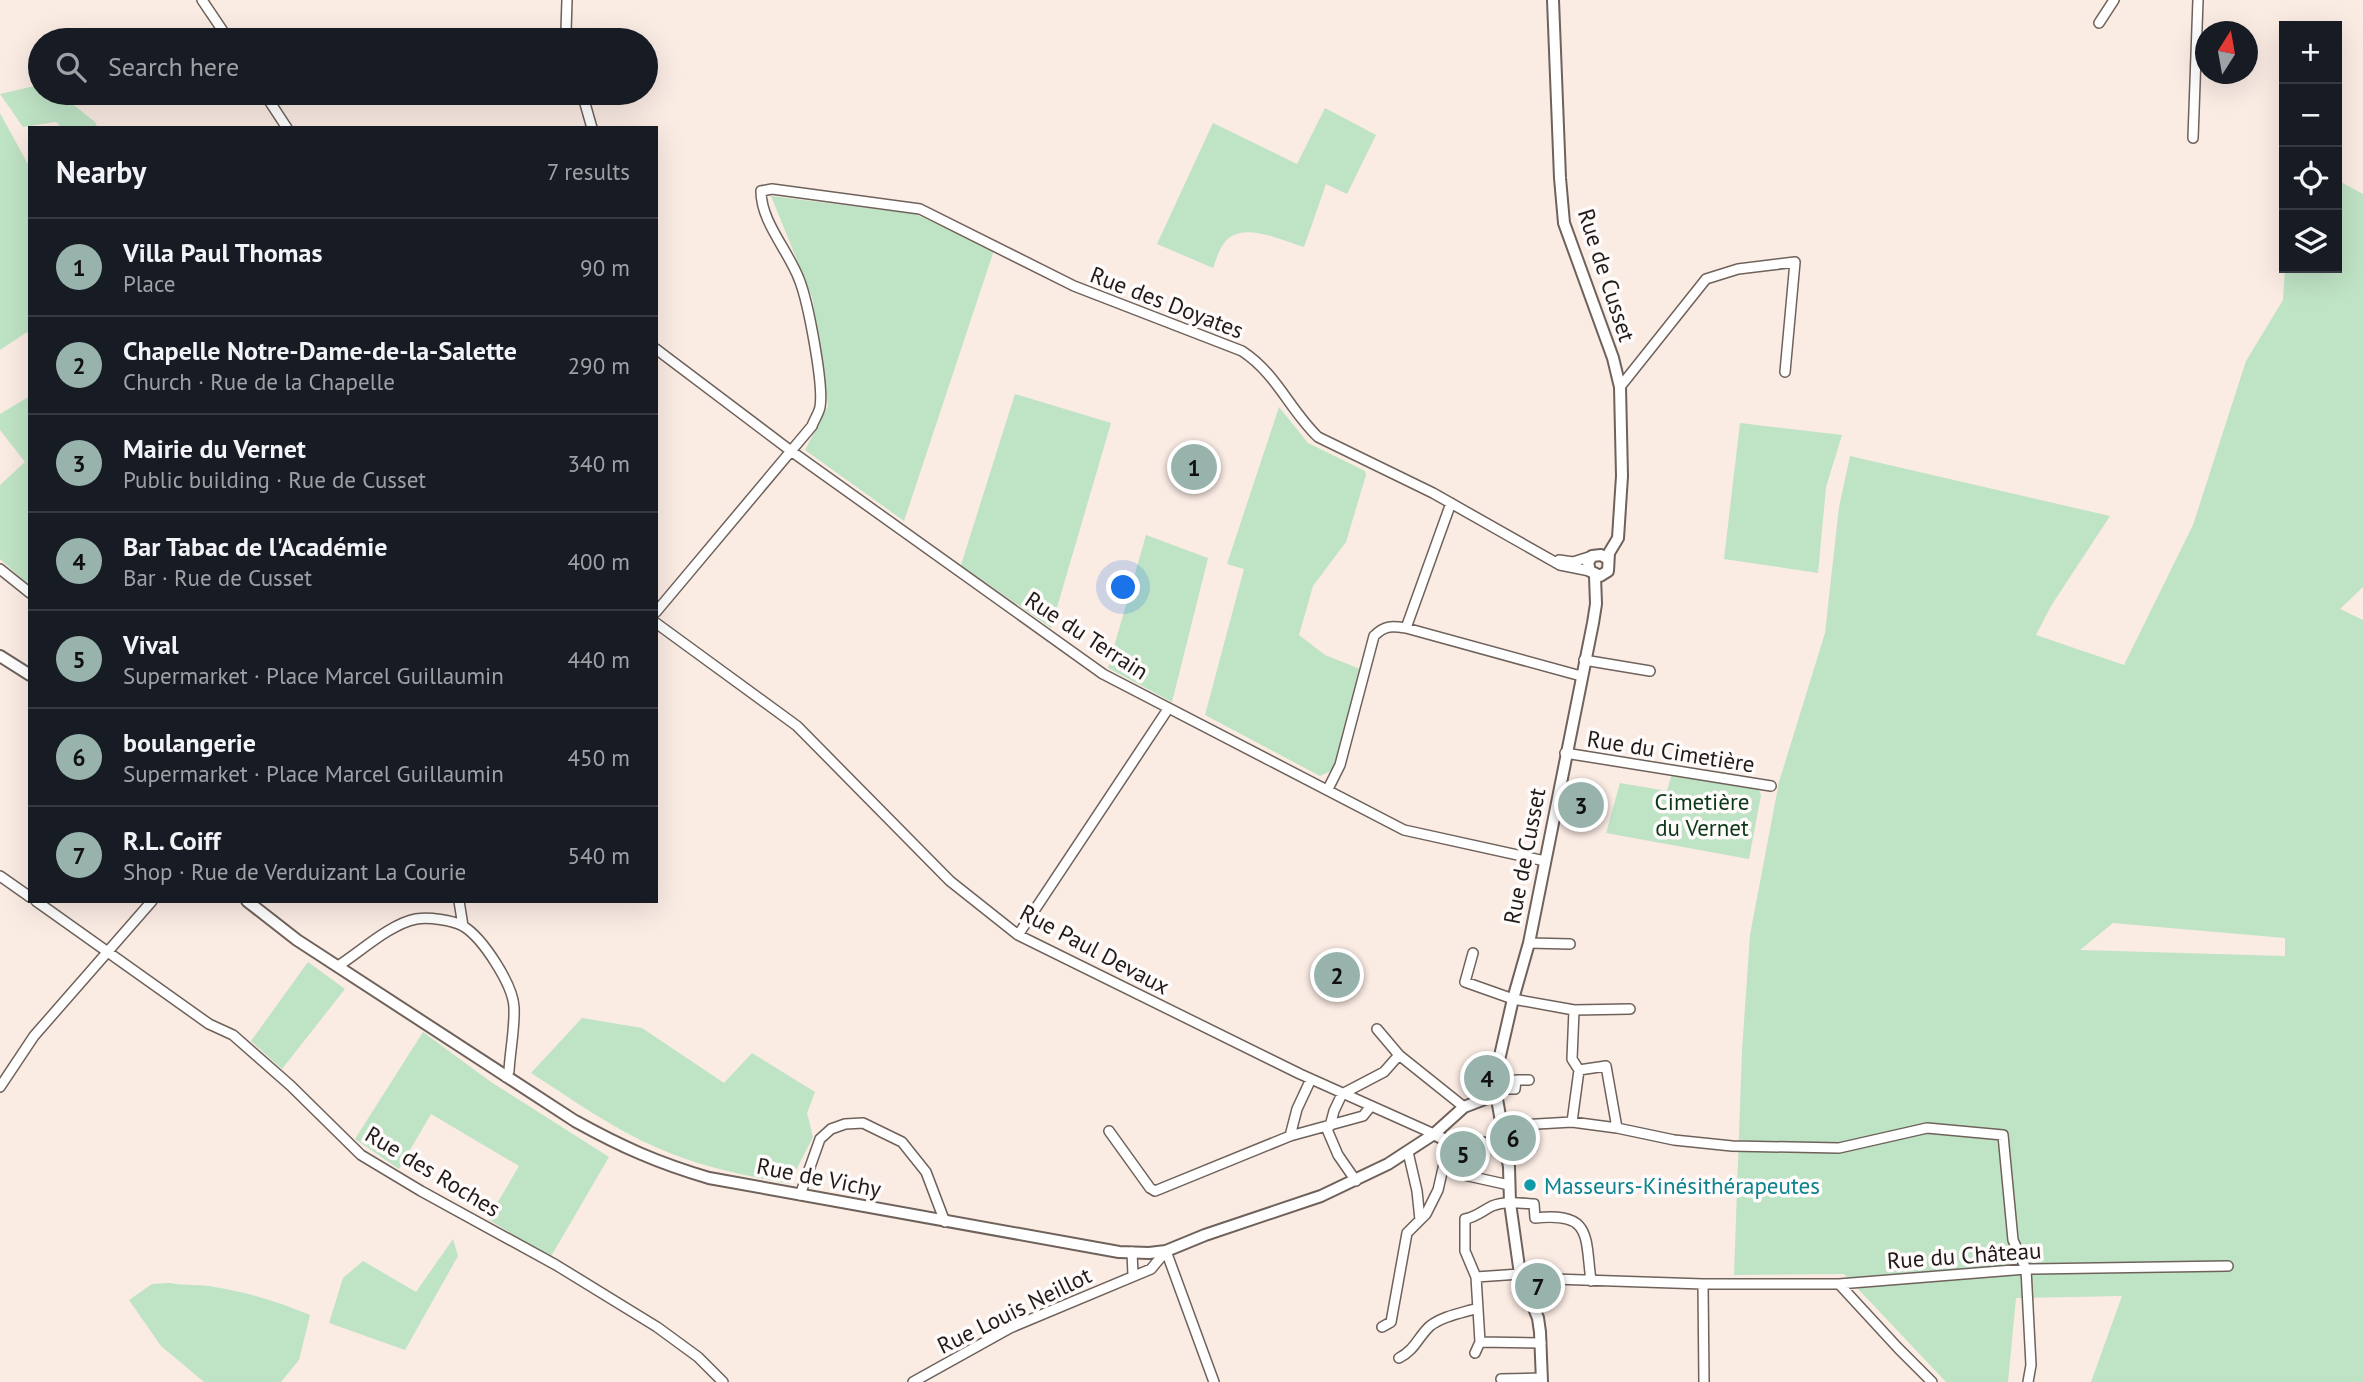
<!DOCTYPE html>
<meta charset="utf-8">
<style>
body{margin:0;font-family:"PT Sans",sans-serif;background:#20242c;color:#f1f3f6}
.controls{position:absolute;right:21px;top:21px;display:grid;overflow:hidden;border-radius:0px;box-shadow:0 7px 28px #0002}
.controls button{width:63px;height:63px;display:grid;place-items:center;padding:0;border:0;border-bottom:2px solid #363941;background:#171b24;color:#f1f3f6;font:35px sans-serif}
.compass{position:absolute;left:2195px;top:21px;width:63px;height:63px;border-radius:50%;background:#171b24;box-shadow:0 7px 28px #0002;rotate:11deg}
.you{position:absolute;left:1124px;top:588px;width:24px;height:24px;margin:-18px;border:5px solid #fff;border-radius:50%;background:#1a73e8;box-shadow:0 0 0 10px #1a73e833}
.badge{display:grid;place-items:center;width:46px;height:46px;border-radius:50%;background:#97b3ab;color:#111;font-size:23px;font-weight:700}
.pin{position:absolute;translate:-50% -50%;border:4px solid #fff;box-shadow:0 2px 7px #0006}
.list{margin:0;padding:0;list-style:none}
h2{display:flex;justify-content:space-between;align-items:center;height:91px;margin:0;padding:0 28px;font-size:30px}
h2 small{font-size:23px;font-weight:400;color:#9ea1a6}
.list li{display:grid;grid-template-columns:46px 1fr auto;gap:21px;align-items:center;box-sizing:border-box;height:98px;padding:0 28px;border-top:2px solid #363941}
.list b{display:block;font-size:26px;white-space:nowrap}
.list p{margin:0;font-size:23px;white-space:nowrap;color:#9ea1a6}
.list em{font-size:23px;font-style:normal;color:#9ea1a6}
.icon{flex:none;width:38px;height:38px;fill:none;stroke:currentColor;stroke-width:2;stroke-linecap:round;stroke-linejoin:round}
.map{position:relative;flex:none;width:2363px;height:1382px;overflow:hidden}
.search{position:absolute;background:#171b24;box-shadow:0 7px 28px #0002;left:28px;top:28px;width:630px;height:77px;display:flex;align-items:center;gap:18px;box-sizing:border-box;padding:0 24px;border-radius:38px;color:#9ea1a6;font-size:26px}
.panel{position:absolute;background:#171b24;box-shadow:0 7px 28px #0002;left:28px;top:126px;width:630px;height:777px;border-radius:0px}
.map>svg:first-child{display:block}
</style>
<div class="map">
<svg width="2363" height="1382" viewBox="0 0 2363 1382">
<rect width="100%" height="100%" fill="#faebe3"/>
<path fill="#bfe3c5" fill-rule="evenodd" d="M34,86L53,101L60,94L95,122L98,128H62L56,122L23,127L0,94Z
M1325,108L1376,135L1347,194L1326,184L1304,247C1283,241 1242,220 1225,242C1219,249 1216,260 1213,268L1157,244L1213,123L1297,164Z
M0,113L30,168V336L27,332L0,350Z
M2337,180L2363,194V587L2340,609L2363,620V1382H2091L2122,1296L2016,1298L2008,1382H1946L1844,1274L1734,1275L1742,1051L1750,935L1779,782L1825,633L1839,507L1850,456L2110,516L2051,606L2036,635L2124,665L2193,525L2246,361L2283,300L2285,268H2337ZM2113,923L2285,938V956L2080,950Z
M771,196L915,214L994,250L904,521L805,450L828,406L812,297Z
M1015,394L1111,423L1051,628L961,565Z
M30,396V586L0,559V485L25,462L0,430V414Z
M1279,407L1308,443L1365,471L1366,475L1346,542L1313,586L1299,635L1325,655L1360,669L1335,769L1320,776L1205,715L1244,569L1227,564Z
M1740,423L1842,435L1826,487L1818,573L1724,559Z
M1146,535L1208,558L1172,702L1108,668Z
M1672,773L1758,788L1761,795L1749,859L1606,833L1620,783L1667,791Z
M308,962L345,989L282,1069L251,1041Z
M582,1018L642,1028L724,1083L752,1053L815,1092L807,1113L813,1137L789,1184C744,1175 700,1167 658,1148C613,1129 572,1099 531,1073Z
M423,1032L491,1082L609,1157L550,1258L488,1219L519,1166L431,1114L399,1169L355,1139Z
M453,1239L458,1256L405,1350L329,1323L343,1278L363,1261L416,1292Z
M170,1283C185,1286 199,1284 214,1287C247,1292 279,1302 310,1315L299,1360L281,1382H204L161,1346L129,1300L152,1284Z"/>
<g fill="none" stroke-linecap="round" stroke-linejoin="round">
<g stroke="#6e625b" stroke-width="12">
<path id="minor" d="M202,0L229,40
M567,0L566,31L568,40
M2099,23L2114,0
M264,93L287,128
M582,93L592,128
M2193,138L2198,0
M656,349L791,451L1103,674L1404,830L1545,861
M1620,387L1706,279L1738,269L1795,262L1785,372
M1559,560L1573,562L1592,556
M0,569L30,593
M656,612L812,426C814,420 819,413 820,407C824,385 808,301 799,279C788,250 761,222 761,191L772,189L920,209L1074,286L1242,351C1277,374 1289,409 1318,437L1433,493L1560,565L1590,571
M656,623L797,726L950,881L1018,935L1300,1074L1434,1134
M1406,628L1451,503
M1584,660L1650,671
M1565,753L1771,786
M1328,789L1340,765L1374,636C1385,625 1392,626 1406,628L1581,676
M0,876L30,897
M36,901L209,1024L233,1035L291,1086L361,1155L421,1191L556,1265L657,1327L698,1357L723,1382
M459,901L463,926
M1018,935L1168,709
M1529,943L1570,944
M1473,953L1465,982L1513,999L1574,1010L1572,1059L1579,1070L1572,1122
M338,966C360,952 390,924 416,919C429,917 452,920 463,926C483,938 513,985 514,1007C515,1028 510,1051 509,1071L506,1077
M1574,1010L1630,1009
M1377,1029L1399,1055L1464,1107
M1579,1070L1606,1066L1617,1128
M0,1087L34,1036L152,901
M1494,1089H1515L1516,1080H1529
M1330,1126L1334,1111L1342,1094L1384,1072L1399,1055
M1501,1126L1572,1122L1617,1128L1674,1140L1732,1146L1839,1148L1927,1128L2003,1135L2013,1240L2026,1269L2031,1365L2028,1382
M1326,1127L1338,1155L1356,1181
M1109,1131L1150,1188L1155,1191L1290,1136L1363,1116L1371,1106
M1290,1136L1297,1109L1311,1079
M1408,1152L1417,1191L1420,1220
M1445,1160L1464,1175L1509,1185
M800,1195L820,1139L831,1129L845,1124L863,1123L902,1142L926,1172L945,1222
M1166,1251L1214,1382
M1132,1252L1133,1275
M1476,1277L1520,1274
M1522,1278L1703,1284H1839L2026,1269L2228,1266
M1703,1284L1704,1382
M1839,1284L1898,1348L1932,1382
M1382,1327L1391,1322L1407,1233L1426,1214L1438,1190L1449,1142
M1480,1342L1541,1343
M1475,1353L1480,1342L1476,1277L1465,1251V1219C1476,1217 1482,1211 1492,1206C1505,1201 1520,1203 1534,1204L1535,1218C1592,1212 1585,1235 1591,1281
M1399,1358C1415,1350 1418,1337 1430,1326C1443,1316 1462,1313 1478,1308
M1501,1379L1542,1378
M913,1382L1010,1328L1151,1269L1166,1251"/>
</g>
<g stroke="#6e625b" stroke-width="14">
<path id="tertiary" d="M1553,0L1560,178L1564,223L1613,358L1620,387L1622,476L1618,538L1609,553L1608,571L1600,576L1590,571L1588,563L1592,556L1601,555L1608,559
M0,656L30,675
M247,901L297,940L575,1121C622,1147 658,1163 709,1178L1119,1252L1149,1253L1166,1251L1205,1235L1321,1196L1388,1164L1434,1134L1464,1107L1495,1095
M1434,1134L1449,1142L1505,1144
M1542,1382L1540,1332L1538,1318L1520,1274L1510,1203L1509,1167L1494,1082L1513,999L1529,943L1593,623L1596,604L1595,576"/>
</g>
<use href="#minor" stroke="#fff" stroke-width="9"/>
<use href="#tertiary" stroke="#fff" stroke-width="10"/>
</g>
<circle fill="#0f9aa8" stroke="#fefbfa" stroke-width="2.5" cx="1530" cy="1185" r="7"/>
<g text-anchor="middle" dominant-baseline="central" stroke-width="7" stroke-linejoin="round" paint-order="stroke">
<g font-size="23" fill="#211c19" stroke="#fefbfa">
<text transform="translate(1607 275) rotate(72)">Rue de Cusset</text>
<text transform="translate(1167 302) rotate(21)">Rue des Doyates</text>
<text transform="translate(1087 635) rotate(33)">Rue du Terrain</text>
<text transform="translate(1671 751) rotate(9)">Rue du Cimetière</text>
<text transform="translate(1524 856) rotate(-79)">Rue de Cusset</text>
<text transform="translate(1095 949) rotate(28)">Rue Paul Devaux</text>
<text transform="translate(433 1171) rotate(31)">Rue des Roches</text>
<text transform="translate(819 1177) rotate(11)">Rue de Vichy</text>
<text transform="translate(1964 1255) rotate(-4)">Rue du Château</text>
<text transform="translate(1014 1310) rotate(-26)">Rue Louis Neillot</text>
</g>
<g font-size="23" fill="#0b3719" stroke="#fefbfa">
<text x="1702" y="801">Cimetière<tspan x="1702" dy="26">du Vernet</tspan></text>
</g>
<g font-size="23" fill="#0d838f" stroke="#fefbfa" text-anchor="start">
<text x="1544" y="1185">Masseurs-Kinésithérapeutes</text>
</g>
</g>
</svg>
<div class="controls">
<button>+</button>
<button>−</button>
<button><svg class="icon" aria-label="locate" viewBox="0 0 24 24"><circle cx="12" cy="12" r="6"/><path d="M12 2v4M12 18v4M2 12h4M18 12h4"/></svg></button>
<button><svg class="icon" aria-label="layers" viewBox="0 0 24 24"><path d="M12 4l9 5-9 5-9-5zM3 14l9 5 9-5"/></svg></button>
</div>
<svg class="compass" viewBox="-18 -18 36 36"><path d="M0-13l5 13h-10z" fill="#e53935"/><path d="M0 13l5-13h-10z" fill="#9ea1a6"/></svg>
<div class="you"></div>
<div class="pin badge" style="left:1194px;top:467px">1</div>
<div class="pin badge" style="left:1337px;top:975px">2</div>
<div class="pin badge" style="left:1581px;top:805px">3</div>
<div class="pin badge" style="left:1487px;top:1078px">4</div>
<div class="pin badge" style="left:1463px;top:1154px">5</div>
<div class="pin badge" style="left:1513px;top:1138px">6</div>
<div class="pin badge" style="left:1538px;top:1286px">7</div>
<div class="search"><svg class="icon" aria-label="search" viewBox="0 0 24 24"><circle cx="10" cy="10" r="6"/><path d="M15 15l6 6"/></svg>Search here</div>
<section class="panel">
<h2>Nearby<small>7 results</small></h2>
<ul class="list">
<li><span class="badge">1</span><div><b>Villa Paul Thomas</b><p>Place</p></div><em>90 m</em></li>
<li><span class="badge">2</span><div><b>Chapelle Notre-Dame-de-la-Salette</b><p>Church · Rue de la Chapelle</p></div><em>290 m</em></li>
<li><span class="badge">3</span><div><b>Mairie du Vernet</b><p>Public building · Rue de Cusset</p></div><em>340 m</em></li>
<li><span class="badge">4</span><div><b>Bar Tabac de l'Académie</b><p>Bar · Rue de Cusset</p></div><em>400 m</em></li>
<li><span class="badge">5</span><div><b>Vival</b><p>Supermarket · Place Marcel Guillaumin</p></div><em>440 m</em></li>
<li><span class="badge">6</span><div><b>boulangerie</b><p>Supermarket · Place Marcel Guillaumin</p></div><em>450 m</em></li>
<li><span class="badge">7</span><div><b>R.L. Coiff</b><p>Shop · Rue de Verduizant La Courie</p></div><em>540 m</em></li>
</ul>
</section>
</div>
